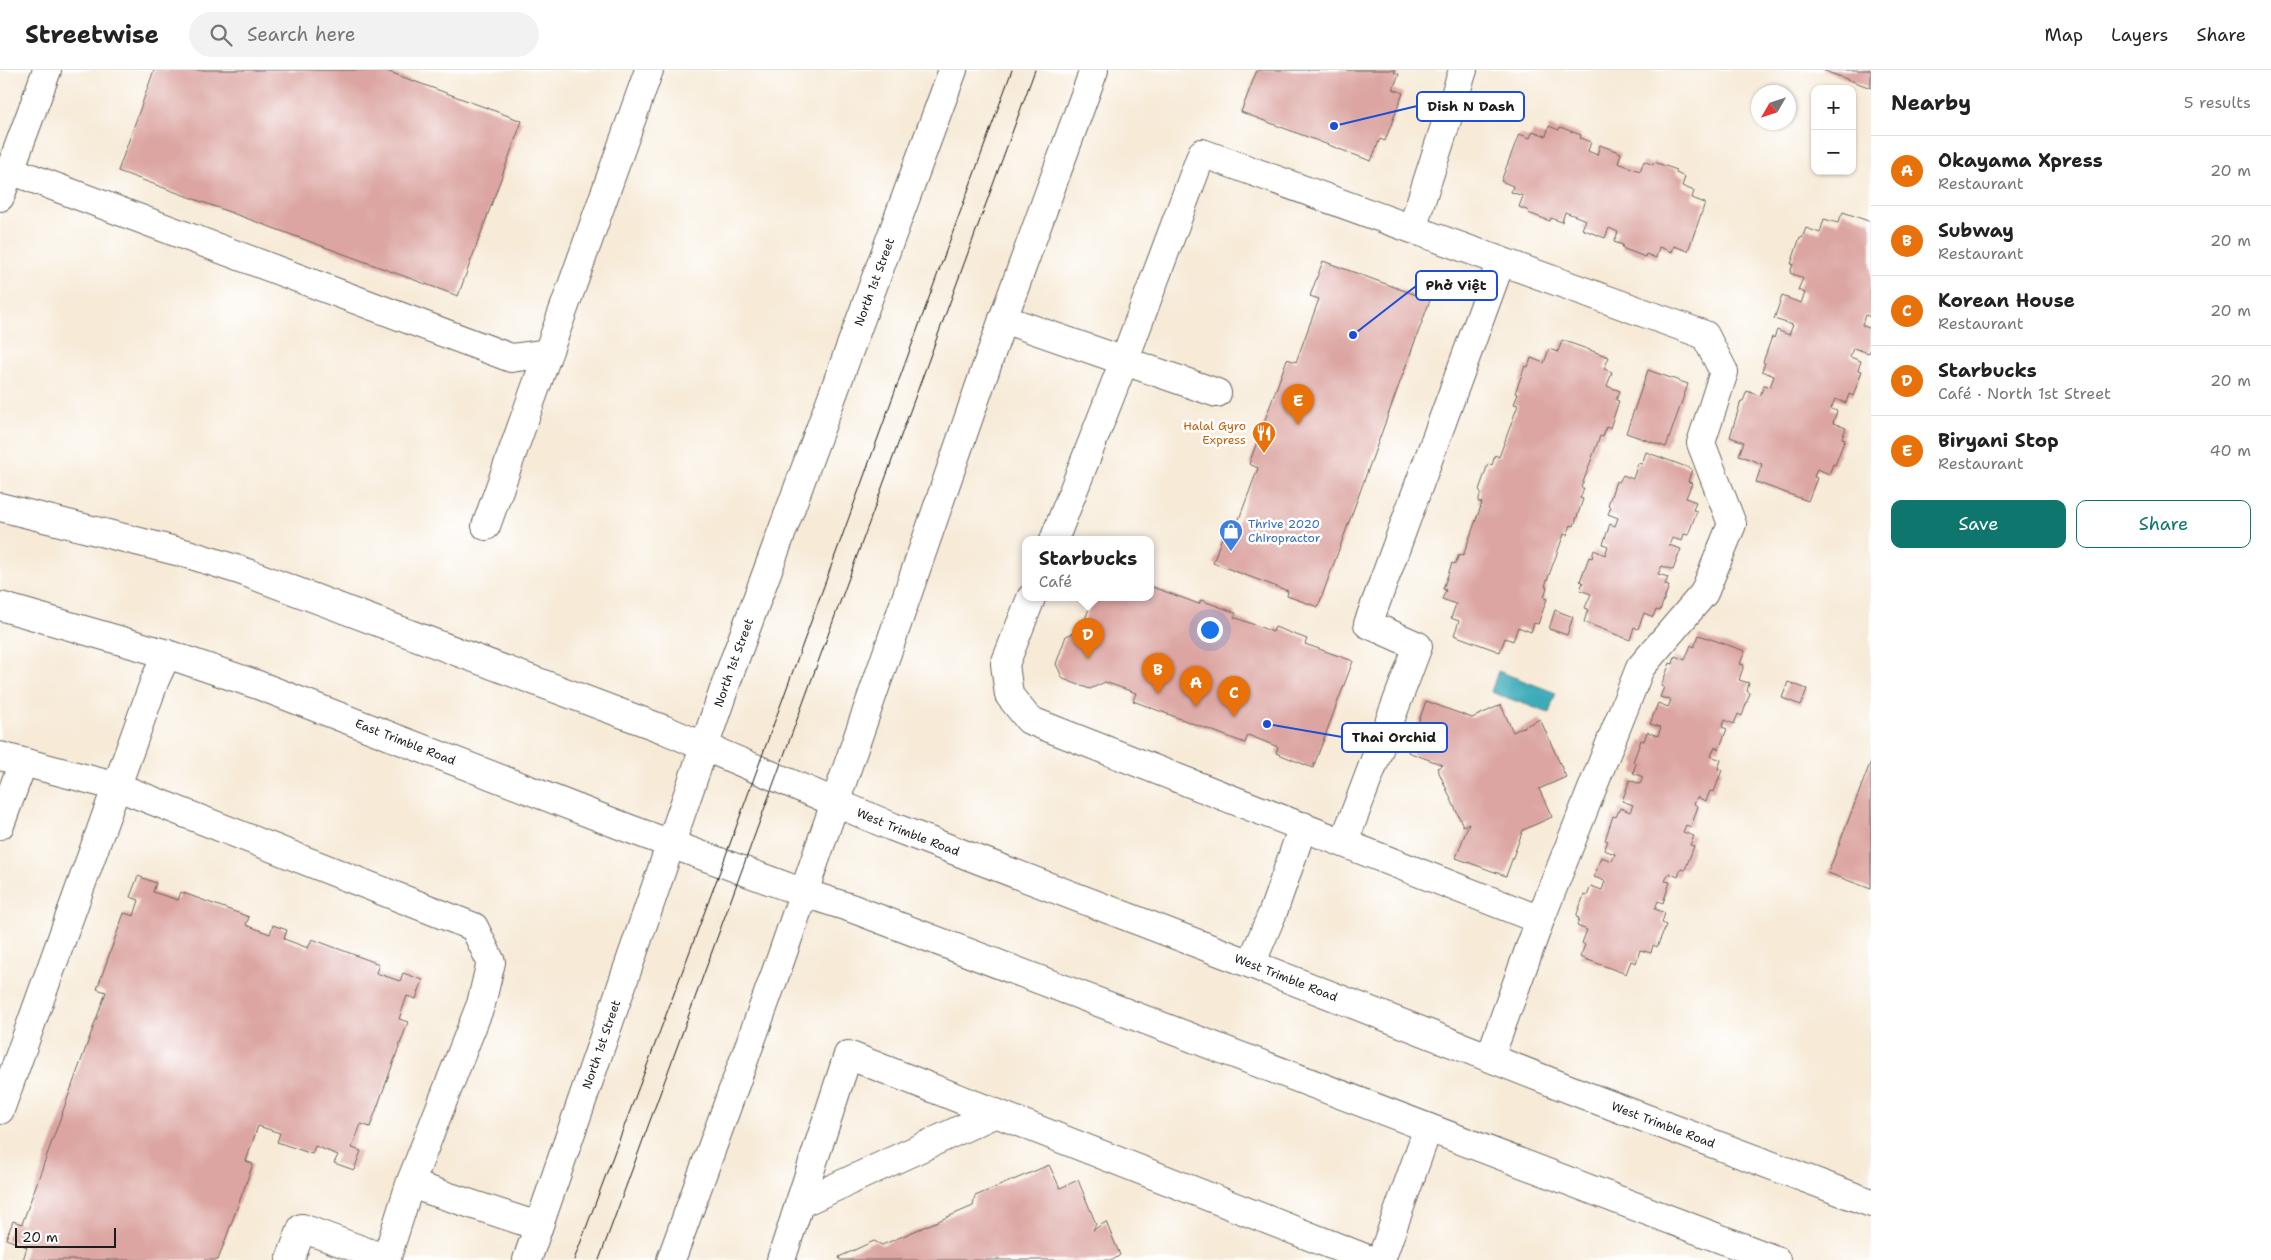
<!DOCTYPE html>
<meta charset="utf-8">
<style>
body{margin:0;font-family:"Shantell Sans",sans-serif;background:#f2f2f2;color:#222}
.controls{position:absolute;right:15px;top:15px;display:grid;overflow:hidden;border-radius:10px;box-shadow:0 1px 4px #0004}
.controls button{width:45px;height:45px;display:grid;place-items:center;padding:0;border:0;border-bottom:1px solid #e0e0e0;background:#fff;color:#222;font:25px sans-serif}
.compass{position:absolute;left:1751px;top:15px;width:45px;height:45px;border-radius:50%;background:#fff;box-shadow:0 1px 4px #0004;rotate:231deg}
.scale{position:absolute;left:15px;bottom:12px;width:101px;box-sizing:border-box;padding-left:5px;border:2px solid #1c1c1c;border-top:0;font-size:14px;line-height:18px;white-space:nowrap;color:#1c1c1c;-webkit-text-stroke:4px #fff;paint-order:stroke}
.you{position:absolute;left:1209px;top:559px;width:18px;height:18px;margin:-12px;border:4px solid #fff;border-radius:50%;background:#1a73e8;box-shadow:0 0 0 8px #1a73e833}
.badge{display:grid;place-items:center;width:32px;height:32px;border-radius:50%;background:#0f766e;color:#fff;font-size:16px;font-weight:700}
.pin{position:absolute;translate:-50% -41px;filter:drop-shadow(0 1px 2px #0008)}
.pin::after{content:'';position:absolute;top:26px;width:18px;height:15px;background:inherit;clip-path:polygon(0 0,100% 0,50% 100%)}
.popup{position:absolute;left:1022px;top:466px;width:132px;height:65px;box-sizing:border-box;display:grid;place-content:center;border-radius:10px;background:#fff;filter:drop-shadow(0 1px 4px #0005);font-size:16px;white-space:nowrap;color:#767676}
.popup b{font-size:19px;color:#222}
.popup::after{content:'';position:absolute;left:50%;top:100%;margin-left:-10px;border:10px solid transparent;border-top-color:#fff}
.list{margin:0;padding:0;list-style:none}
h2{display:flex;justify-content:space-between;align-items:center;height:65px;margin:0;padding:0 20px;font-size:21px}
h2 small{font-size:16px;font-weight:400;color:#767676}
.list li{display:grid;grid-template-columns:32px 1fr auto;gap:15px;align-items:center;box-sizing:border-box;height:70px;padding:0 20px;border-top:1px solid #e0e0e0}
.list b{display:block;font-size:19px;white-space:nowrap}
.list p{margin:0;font-size:16px;white-space:nowrap;color:#767676}
.list em{font-size:16px;font-style:normal;color:#767676}
.actions{display:flex;gap:10px;padding:15px 20px}
.actions a{flex:1;padding:11px 0;border:1px solid #0f766e;border-radius:10px;text-align:center;font-size:18px;color:#0f766e}
.actions .main{background:#0f766e;color:#fff}
.icon{flex:none;width:28px;height:28px;fill:none;stroke:currentColor;stroke-width:2;stroke-linecap:round;stroke-linejoin:round}
.map{position:relative;flex:none;width:1871px;height:1190px;overflow:hidden}
header{display:flex;align-items:center;gap:30px;box-sizing:border-box;height:70px;padding:0 25px;background:#fff;border-bottom:1px solid #e0e0e0}
header strong{font-size:24px}
nav{display:flex;gap:28px;margin-inline-start:auto;font-size:18px}
.search{width:350px;height:45px;background:#f2f2f2;display:flex;align-items:center;gap:12px;box-sizing:border-box;padding:0 18px;border-radius:28px;color:#767676;font-size:19px}
main{display:flex}
aside{flex:1;background:#fff}
.map>svg:first-child{display:block}
</style>
<header>
<strong>Streetwise</strong>
<div class="search"><svg class="icon" aria-label="search" viewBox="0 0 24 24"><circle cx="10" cy="10" r="6"/><path d="M15 15l6 6"/></svg>Search here</div>
<nav><a>Map</a><a>Layers</a><a>Share</a></nav>
</header>
<main>
<div class="map">
<svg width="1871" height="1190" viewBox="0 0 1871 1190">
<rect width="100%" height="100%" fill="#fff"/>
<filter id="ink" filterUnits="userSpaceOnUse"><feTurbulence type="fractalNoise" baseFrequency=".02" numOctaves="2"/><feDisplacementMap in="SourceGraphic" scale="10" xChannelSelector="R" yChannelSelector="G"/><feConvolveMatrix kernelMatrix="1 2 1 2 8 2 1 2 1" color-interpolation-filters="sRGB"/></filter>
<filter id="wash" filterUnits="userSpaceOnUse"><feTurbulence type="fractalNoise" baseFrequency=".0096" numOctaves="4" result="noise"/><feDisplacementMap in="SourceGraphic" scale="20" xChannelSelector="R" yChannelSelector="G"/><feGaussianBlur stdDeviation="1.12" result="paint"/><feColorMatrix in="noise" values="0 0 0 0 0 0 0 0 0 0 0 0 0 0 0 0 0 1.4 0 .05"/><feComposite in="paint" operator="in"/></filter>
<g filter="url(#wash)">
<rect width="100%" height="100%" fill="#f7ebd8"/>
<path fill="#3aaab8" stroke="#2b636a" d="M1498,601L1556,623L1549,643L1491,622Z"/>
<g id="blocks">
<path fill="#dca5a1" d="M154,0H384L522,51L458,226L118,101Z
M1257,0H1395L1394,2L1399,4L1393,19L1403,23L1385,71L1380,69L1371,91L1241,42Z
M1822,0H1871V18Z
M1549,56L1559,60L1560,57L1581,65L1580,68L1591,72L1588,81L1597,85L1600,75L1621,83L1618,93L1640,101L1644,91L1653,95L1654,92L1677,100L1676,103L1685,107L1682,116L1694,121L1692,128L1705,133L1688,181L1674,176L1672,182L1659,177L1656,188L1646,184L1645,187L1622,178L1623,175L1614,172L1618,162L1609,158L1605,168L1582,159L1586,150L1565,142L1562,152L1551,148L1550,151L1528,143L1529,141L1519,137L1523,126L1511,122L1513,116L1501,111L1519,64L1530,68L1533,61L1546,66Z
M1843,142L1871,152V247L1865,245L1862,255L1871,259V278L1869,283L1853,278L1850,287L1861,291L1858,300L1862,301L1853,326L1849,324L1846,333L1835,329L1831,339L1837,341L1833,353L1846,358L1842,368L1845,369L1835,395L1833,394L1829,404L1817,399L1814,407L1817,408L1808,431L1756,412L1762,394L1739,385L1744,372L1730,367L1741,331H1743L1747,321L1760,326L1764,315L1770,317L1774,306L1762,301L1765,293L1763,292L1772,267L1774,268L1777,260L1789,265L1793,255L1774,249L1782,226L1801,233L1805,223L1798,220L1803,208L1790,203L1793,194H1791L1800,167L1802,168L1806,158L1820,163L1824,149L1838,153Z
M1323,191L1430,230L1318,537L1287,526L1288,521L1213,493L1226,456L1235,460L1258,398L1249,394L1287,289L1296,292L1319,229L1310,226Z
M1562,270L1609,287L1604,299L1612,302L1607,316L1620,321L1616,330L1619,331L1610,358L1606,357L1603,367L1600,366L1581,418H1584L1580,428L1583,429L1574,456L1571,455L1567,465L1564,464L1545,516L1547,517L1544,528L1547,529L1538,554L1534,553L1531,562L1518,557L1513,571L1505,568L1500,582L1454,565L1459,551L1451,548L1456,534L1442,529L1446,520L1443,519L1452,493L1455,494L1459,485L1463,486L1482,433L1478,432L1481,422L1479,420L1488,394L1492,395L1495,385L1499,387L1518,335L1514,334L1518,324L1515,323L1525,296L1528,297L1531,288L1544,293L1549,279L1558,282Z
M1648,300L1688,314L1666,377L1626,363Z
M1646,382L1692,399L1688,412L1692,413L1686,428L1696,432L1693,440L1697,441L1688,465L1684,464L1682,471L1672,468L1669,475L1681,479L1673,500L1662,496L1658,504L1668,507L1665,515L1669,516L1660,541L1656,540L1653,547L1644,543L1638,559L1634,557L1630,570L1584,552L1588,539L1585,538L1591,524L1580,520L1583,512L1580,511L1589,487L1592,488L1594,480L1605,485L1608,476L1603,474L1610,454L1615,456L1618,448L1608,444L1611,437L1608,435L1616,411L1619,412L1623,405L1633,409L1638,393L1642,394Z
M1150,516L1199,534L1201,530L1236,543L1234,547L1273,562L1275,557L1307,569L1305,574L1353,591L1313,698L1276,683L1278,677L1248,665L1245,673L1133,631L1136,623L1105,612L1090,619L1063,609L1056,594L1066,566L1081,560L1093,528H1150Z
M1555,540L1573,547L1567,565L1549,559Z
M1699,565L1745,581L1740,594L1744,595L1739,610L1749,613L1747,621L1750,623L1742,646L1738,644L1734,654L1725,650L1722,657L1727,659L1719,679L1715,677L1711,686L1721,690L1718,699L1722,700L1714,722L1710,721L1706,731L1697,727L1694,734L1698,736L1691,757L1686,755L1683,762L1694,766L1690,775L1694,776L1685,800L1681,799L1678,807L1669,803L1665,811L1670,812L1663,833L1658,831L1655,839L1665,843L1662,853L1666,855L1657,877L1653,875L1651,883L1640,880L1636,893L1631,891L1626,904L1580,887L1585,875L1582,873L1587,860L1577,856L1579,848L1576,847L1584,825L1587,826L1591,816L1602,820L1605,811L1594,807L1601,787L1612,791L1615,784L1604,780L1608,771L1605,770L1613,746L1616,747L1620,738L1630,742L1633,735L1622,731L1630,710L1640,714L1643,707L1633,703L1636,693L1633,692L1641,670L1644,671L1647,662L1658,666L1661,657L1650,654L1658,633L1668,637L1671,630L1660,627L1664,617L1661,616L1670,593L1673,594L1675,586L1685,590L1691,575L1694,577Z
M1788,612L1807,619L1801,635L1782,628Z
M1426,631L1472,648L1501,635L1513,662L1540,649L1566,707L1539,719L1552,747L1523,760L1506,806L1456,788L1469,753L1463,756L1437,698L1443,695L1408,682Z
M1871,691V819L1828,803Z
M138,806L156,813L153,822L178,830L181,822L249,847L246,855L270,864L273,855L287,860L284,869L308,878L312,869L379,894L376,903L400,911L403,903L423,910L416,929L407,926L399,949L408,952L370,1057L361,1054L352,1078L361,1081L354,1100L334,1093L338,1085L315,1076L312,1084L277,1072L280,1063L258,1056L246,1091L253,1094L218,1190H23L27,1177L6,1169L13,1151L22,1154L106,922L97,919L124,843L134,846L139,830L130,827Z
M1049,1095L1060,1118L1078,1110L1096,1154L1093,1160L1106,1152L1120,1185L1113,1190H840L839,1187L874,1171L882,1175L973,1136L975,1126Z"/>
</g>
</g>
<g filter="url(#ink)">
<use href="#blocks" fill-opacity="0" stroke="#69645e" stroke-width="1"/>
<g fill="none" stroke-linecap="round" stroke-linejoin="round">
<g stroke="#69645e" stroke-width="30">
<path id="minor" d="M10,100L511,288L548,283L649,0
M0,127L47,0
M1412,159L1463,0
M1003,249L1217,323
M486,456L548,283
M1031,528L1005,594L1009,625L1029,650L1540,850L1640,598L1704,523L1732,454L1701,373L1724,302L1705,265L1202,83L1124,291L1054,470
M0,686L118,717L474,857L491,892L481,934L410,1114L386,1190
M0,755L23,692
M1344,772L1418,576L1368,554L1501,191
M1251,894L1273,842L1303,756
M1490,987L1540,850
M0,1040L155,610L167,584
M410,1114L538,1156
M799,1134L996,1043
M290,1190L302,1158L386,1189
M781,1190L848,985L1370,1190
M1381,1190L1428,1058"/>
</g>
<g stroke="#69645e" stroke-width="30">
<g id="major">
<path id="s1" d="M0,437L188,484L242,501L663,659L893,757L1251,894L1597,1030L1871,1133"/>
<path id="s2" d="M0,536L167,584L258,615L630,759L804,823L851,838L1776,1190"/>
<path id="s3" d="M527,1190L730,602L953,0"/>
<path d="M671,1190L780,891L1003,249L1094,0"/>
</g>
</g>
<use href="#minor" stroke="#fff" stroke-width="28"/>
<use href="#major" stroke="#fff" stroke-width="28"/>
<path stroke="#1c1c1c" stroke-width="1" d="M574,1190L723,793L1012,0
M599,1190L1035,0"/>
</g>
</g>
<defs>
<g id="restaurant-pin" transform="scale(1.25)"><path d="M0 17L-7.5 6A9.5 9.5 0 1 1 7.5 6Z" fill="#e8710a" stroke="#fff"/><path d="M-5-6h1v4h1v-4h1v4h1v-4h1v5L-1.5 .5V6h-2V.5L-5-1ZM5-6V6H3V1.5H1.5Q1.5-4 5-6Z" fill="#fff"/></g>
<g id="shop-pin" transform="scale(1.25)"><path d="M0 17L-7.5 6A9.5 9.5 0 1 1 7.5 6Z" fill="#3f7fe0" stroke="#fff"/><path d="M-5-2.5h2.3a2.7 3.5 0 0 1 5.4 0H5L5.5 6h-11ZM-1.5-2.5h3a1.5 2.3 0 0 0-3 0Z" fill="#fff"/></g>
</defs>
<g fill-rule="evenodd">
<use href="#restaurant-pin" x="1264" y="363"/>
<use href="#shop-pin" x="1231" y="461"/>
</g>
<g text-anchor="middle" dominant-baseline="central" stroke-width="5" stroke-linejoin="round" paint-order="stroke">
<g font-size="12" fill="#1c1c1c" stroke="#fff">
<text stroke="none"><textPath href="#s3" startOffset="1038">North 1st Street</textPath></text>
<text stroke="none"><textPath href="#s3" startOffset="632">North 1st Street</textPath></text>
<text stroke="none"><textPath href="#s2" startOffset="428">East Trimble Road</textPath></text>
<text stroke="none"><textPath href="#s1" startOffset="966">West Trimble Road</textPath></text>
<text stroke="none"><textPath href="#s1" startOffset="1371">West Trimble Road</textPath></text>
<text stroke="none"><textPath href="#s3" startOffset="228">North 1st Street</textPath></text>
<text stroke="none"><textPath href="#s1" startOffset="1776">West Trimble Road</textPath></text>
</g>
<g font-size="12" fill="#c56008" stroke="#fff" text-anchor="end">
<text x="1246" y="356">Halal Gyro<tspan x="1246" dy="14">Express</tspan></text>
</g>
<g font-size="12" fill="#366cbe" stroke="#fff" text-anchor="start">
<text x="1248" y="454">Thrive 2020<tspan x="1248" dy="14">Chiropractor</tspan></text>
</g>
</g>
<path fill="none" stroke="#1d4ed8" stroke-width="2" d="M1334 56L1417 36M1353 265L1416 216M1267 654L1342 667"/>
<g fill="#1d4ed8" stroke="#fff" stroke-width="2">
<circle cx="1334" cy="56" r="5"/>
<circle cx="1353" cy="265" r="5"/>
<circle cx="1267" cy="654" r="5"/>
</g>
<g fill="#fff" stroke="#1d4ed8" stroke-width="2">
<rect x="1417" y="22" width="107" height="29" rx="5"/>
<rect x="1416" y="201" width="81" height="29" rx="5"/>
<rect x="1342" y="653" width="105" height="29" rx="5"/>
</g>
<g font-size="14" text-anchor="middle" font-weight="bold" fill="#1c1c1c">
<text x="1471" y="41">Dish N Dash</text>
<text x="1456" y="220">Phở Việt</text>
<text x="1394" y="672">Thai Orchid</text>
</g>
</svg>
<div class="controls">
<button>+</button>
<button>−</button>
</div>
<svg class="compass" viewBox="-18 -18 36 36"><path d="M0-13l5 13h-10z" fill="#e53935"/><path d="M0 13l5-13h-10z" fill="#767676"/></svg>
<div class="scale">20 m</div>
<div class="you"></div>
<div class="pin badge" style="left:1196px;top:637px;background:#e8710a">A</div>
<div class="pin badge" style="left:1158px;top:624px;background:#e8710a">B</div>
<div class="pin badge" style="left:1234px;top:647px;background:#e8710a">C</div>
<div class="pin badge" style="left:1088px;top:589px;background:#e8710a">D</div>
<div class="popup"><b>Starbucks</b>Café</div>
<div class="pin badge" style="left:1298px;top:355px;background:#e8710a">E</div>
</div>
<aside>
<h2>Nearby<small>5 results</small></h2>
<ul class="list">
<li><span class="badge" style="background:#e8710a">A</span><div><b>Okayama Xpress</b><p>Restaurant</p></div><em>20 m</em></li>
<li><span class="badge" style="background:#e8710a">B</span><div><b>Subway</b><p>Restaurant</p></div><em>20 m</em></li>
<li><span class="badge" style="background:#e8710a">C</span><div><b>Korean House</b><p>Restaurant</p></div><em>20 m</em></li>
<li><span class="badge" style="background:#e8710a">D</span><div><b>Starbucks</b><p>Café · North 1st Street</p></div><em>20 m</em></li>
<li><span class="badge" style="background:#e8710a">E</span><div><b>Biryani Stop</b><p>Restaurant</p></div><em>40 m</em></li>
</ul>
<div class="actions"><a class="main">Save</a><a>Share</a></div>
</aside>
</main>
